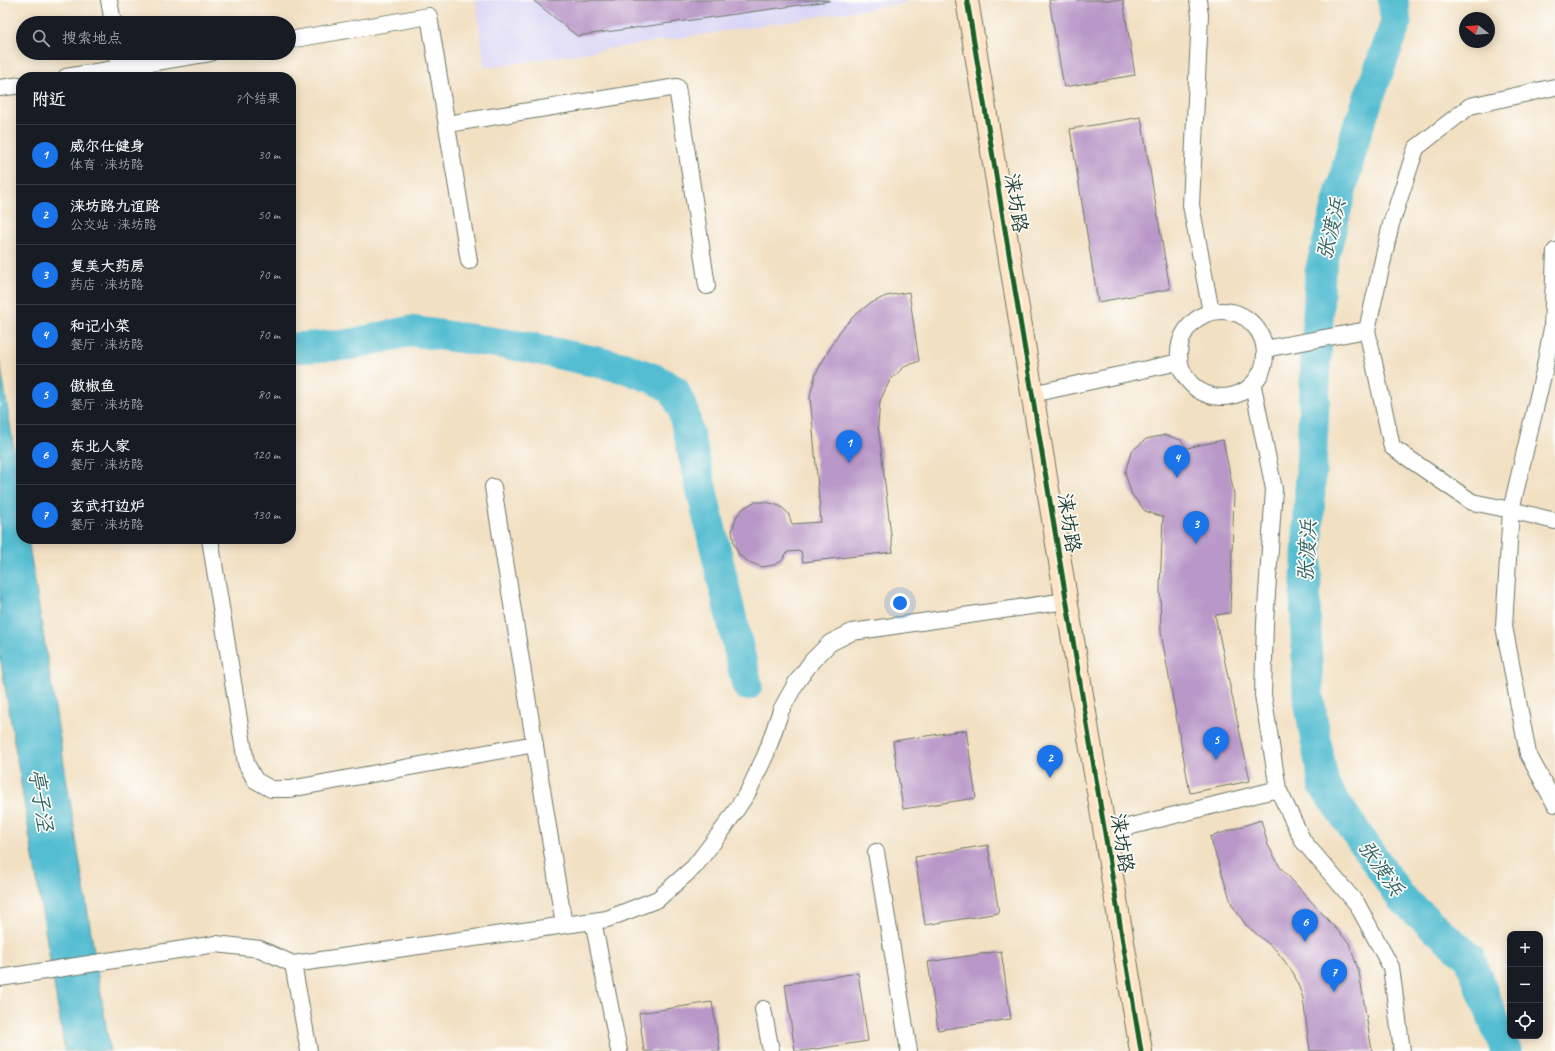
<!DOCTYPE html>
<html lang="zh">
<meta charset="utf-8">
<style>
body{margin:0;font-family:Caveat,"LXGW WenKai TC",sans-serif;background:#242831;color:#f1f3f6}
.controls{position:absolute;right:12px;bottom:12px;display:grid;overflow:hidden;border-radius:8px;box-shadow:0 2px 10px #0003}
.controls button{width:36px;height:36px;display:grid;place-items:center;padding:0;border:0;border-bottom:1px solid #363941;background:#171b24;color:#f1f3f6;font:20px sans-serif}
.compass{position:absolute;left:1459px;top:12px;width:36px;height:36px;border-radius:50%;background:#171b24;box-shadow:0 2px 10px #0003;rotate:287deg}
.you{position:absolute;left:900px;top:603px;width:14px;height:14px;margin:-10px;border:3px solid #fff;border-radius:50%;background:#1a73e8;box-shadow:0 0 0 6px #1a73e833}
.badge{display:grid;place-items:center;width:26px;height:26px;border-radius:50%;background:#1a73e8;color:#fff;font-size:13px;font-weight:700}
.pin{position:absolute;translate:-50% -33px;filter:drop-shadow(0 1px 2px #0008)}
.pin::after{content:'';position:absolute;top:21px;width:14px;height:12px;background:inherit;clip-path:polygon(0 0,100% 0,50% 100%)}
.list{margin:0;padding:0;list-style:none}
h2{display:flex;justify-content:space-between;align-items:center;height:52px;margin:0;padding:0 16px;font-size:17px}
h2 small{font-size:13px;font-weight:400;color:#9ea1a6}
.list li{display:grid;grid-template-columns:26px 1fr auto;gap:12px;align-items:center;box-sizing:border-box;height:60px;padding:0 16px;border-top:1px solid #363941}
.list b{display:block;font-size:15px;white-space:nowrap}
.list p{margin:0;font-size:13px;white-space:nowrap;color:#9ea1a6}
.list em{font-size:13px;font-style:normal;color:#9ea1a6}
.icon{flex:none;width:22px;height:22px;fill:none;stroke:currentColor;stroke-width:2;stroke-linecap:round;stroke-linejoin:round}
.map{position:relative;flex:none;width:1555px;height:1051px;overflow:hidden}
.search{position:absolute;background:#171b24;box-shadow:0 2px 10px #0003;left:16px;top:16px;width:280px;height:44px;display:flex;align-items:center;gap:10px;box-sizing:border-box;padding:0 14px;border-radius:22px;color:#9ea1a6;font-size:15px}
.panel{position:absolute;background:#171b24;box-shadow:0 2px 10px #0003;left:16px;top:72px;width:280px;height:472px;border-radius:16px}
.map>svg:first-child{display:block}
</style>
<div class="map">
<svg width="1555" height="1051" viewBox="0 0 1555 1051">
<rect width="100%" height="100%" fill="#fdfcf7"/>
<filter id="ink" filterUnits="userSpaceOnUse"><feTurbulence type="fractalNoise" baseFrequency=".025" numOctaves="2"/><feDisplacementMap in="SourceGraphic" scale="8" xChannelSelector="R" yChannelSelector="G"/><feConvolveMatrix kernelMatrix="1 2 1 2 8 2 1 2 1" color-interpolation-filters="sRGB"/></filter>
<filter id="wash" filterUnits="userSpaceOnUse"><feTurbulence type="fractalNoise" baseFrequency=".012" numOctaves="4" result="noise"/><feDisplacementMap in="SourceGraphic" scale="16" xChannelSelector="R" yChannelSelector="G"/><feGaussianBlur stdDeviation="0.9" result="paint"/><feColorMatrix in="noise" values="0 0 0 0 0 0 0 0 0 0 0 0 0 0 0 0 0 1.4 0 .05"/><feComposite in="paint" operator="in"/></filter>
<g filter="url(#wash)">
<rect width="100%" height="100%" fill="#f2e0c3"/>
<path fill="#dad6f7" d="M476,0H906V3L485,68Z"/>
<path fill="#55bdd2" stroke="#3a7d83" d="M0,362L21,493V539H28L110,1051H65L0,656Z"/>
<g fill="none" stroke-linecap="round" stroke-linejoin="round">
<path stroke="#55bdd2" stroke-width="31" d="M1393,0L1396,23L1356,133L1320,272L1305,601L1308,695L1324,786L1402,899L1469,957L1506,1051
M291,348L347,345L411,331L527,347L625,368L657,380L674,390L683,410L747,685"/>
</g>
<g id="blocks">
<path fill="#b997c8" d="M533,0H829V1L577,36Z
M1049,0H1123L1135,75L1064,87Z
M1141,117L1170,289L1098,302L1070,129Z
M909,292L919,361L904,367L890,380L880,401L878,424L893,552L803,562L801,551L787,552L782,561L774,565L762,567L749,562L739,555L734,544L732,531L736,517L744,508L754,502H766L780,506L788,513L792,524L821,522L810,396L816,373L840,331L854,316L869,304L886,296Z
M1165,435L1181,440L1187,448L1223,440L1234,494L1230,613L1215,615L1250,781L1190,793L1161,633L1160,588L1163,517L1145,511L1132,495L1125,473L1131,452L1146,439Z
M966,730L976,798L903,809L893,741Z
M1261,820L1268,845L1280,867L1349,943L1359,972L1372,1051H1310L1303,998L1294,974L1277,951L1246,925L1232,905L1210,837Z
M988,845L999,913L925,925L915,857Z
M1001,951L1011,1019L938,1030L928,962Z
M858,973L868,1041L803,1051H795L785,984Z
M712,1002L720,1051H644L639,1013Z"/>
</g>
</g>
<g filter="url(#ink)">
<use href="#blocks" fill-opacity="0" stroke="#697666" stroke-width="1"/>
<g fill="none" stroke-linecap="round" stroke-linejoin="round">
<g stroke="#697666" stroke-width="18">
<path id="lane" d="M109,0L113,23
M1198,0L1200,15L1191,205L1211,312
M289,40L429,16L469,261
M118,53L121,77
M66,77L210,53
M1555,87L1470,106L1416,148L1391,224L1367,330L1392,447L1472,502L1511,510L1555,521
M0,88L21,85
M447,124L677,87L707,286
M1555,251L1552,328L1544,371L1511,510L1504,626L1528,754L1555,804
M1179 354a43 43 0 1 1 86 0a43 43 0 1 1-86 0Z
M1265,349L1367,330
M1253,386L1274,489L1265,623L1263,695L1278,789L1303,841L1357,904L1391,967L1402,1051
M1032,394L1179,362
M493,487L564,925
M210,539L246,763L255,780L271,789H290L535,744
M1104,833L1278,789
M876,852L909,1051
M593,921L619,1051
M293,964L309,1051
M0,978L216,944L260,949L293,964L607,919L658,899L694,867L724,828L748,792L766,754L781,710L796,683L812,661L830,643L852,632L1066,601
M763,1009L771,1051"/>
</g>
<g stroke="#697666" stroke-width="24">
<path id="secondary" d="M967,0L1141,1051"/>
</g>
<use href="#lane" stroke="#fff" stroke-width="16"/>
<use href="#secondary" stroke="#ffe4c6" stroke-width="22"/>
<g stroke="#fdfcf7" stroke-width="8">
<path id="cycleway" d="M967,0L1141,1051"/>
</g>
<use href="#cycleway" stroke="#1b5e20" stroke-width="5"/>
</g>
</g>
<g text-anchor="middle" dominant-baseline="central" stroke-width="3.5" stroke-linejoin="round" paint-order="stroke">
<g font-size="20" fill="#1f3d34" stroke="#fdfcf7">
<text transform="translate(1016 203) rotate(81)">涞坊路</text>
<text transform="translate(1069 523) rotate(81)">涞坊路</text>
<text transform="translate(1122 843) rotate(81)">涞坊路</text>
</g>
<g font-size="21" font-style="italic" fill="#2f6363" stroke="#fdfcf7">
<text transform="translate(1331 229) rotate(-76)">张渡浜</text>
<text transform="translate(1307 551) rotate(-87)">张渡浜</text>
<text transform="translate(41 800) rotate(81)">亭子泾</text>
<text transform="translate(1381 868) rotate(55)">张渡浜</text>
</g>
</g>
</svg>
<div class="controls">
<button>+</button>
<button>−</button>
<button><svg class="icon" aria-label="locate" viewBox="0 0 24 24"><circle cx="12" cy="12" r="6"/><path d="M12 2v4M12 18v4M2 12h4M18 12h4"/></svg></button>
</div>
<svg class="compass" viewBox="-18 -18 36 36"><path d="M0-13l5 13h-10z" fill="#e53935"/><path d="M0 13l5-13h-10z" fill="#9ea1a6"/></svg>
<div class="you"></div>
<div class="pin badge" style="left:849px;top:463px">1</div>
<div class="pin badge" style="left:1050px;top:778px">2</div>
<div class="pin badge" style="left:1196px;top:544px">3</div>
<div class="pin badge" style="left:1177px;top:478px">4</div>
<div class="pin badge" style="left:1216px;top:760px">5</div>
<div class="pin badge" style="left:1305px;top:942px">6</div>
<div class="pin badge" style="left:1334px;top:992px">7</div>
<div class="search"><svg class="icon" aria-label="search" viewBox="0 0 24 24"><circle cx="10" cy="10" r="6"/><path d="M15 15l6 6"/></svg>搜索地点</div>
<section class="panel">
<h2>附近<small>7个结果</small></h2>
<ul class="list">
<li><span class="badge">1</span><div><b>威尔仕健身</b><p>体育 · 涞坊路</p></div><em>30 m</em></li>
<li><span class="badge">2</span><div><b>涞坊路九谊路</b><p>公交站 · 涞坊路</p></div><em>50 m</em></li>
<li><span class="badge">3</span><div><b>复美大药房</b><p>药店 · 涞坊路</p></div><em>70 m</em></li>
<li><span class="badge">4</span><div><b>和记小菜</b><p>餐厅 · 涞坊路</p></div><em>70 m</em></li>
<li><span class="badge">5</span><div><b>傲椒鱼</b><p>餐厅 · 涞坊路</p></div><em>80 m</em></li>
<li><span class="badge">6</span><div><b>东北人家</b><p>餐厅 · 涞坊路</p></div><em>120 m</em></li>
<li><span class="badge">7</span><div><b>玄武打边炉</b><p>餐厅 · 涞坊路</p></div><em>130 m</em></li>
</ul>
</section>
</div>
